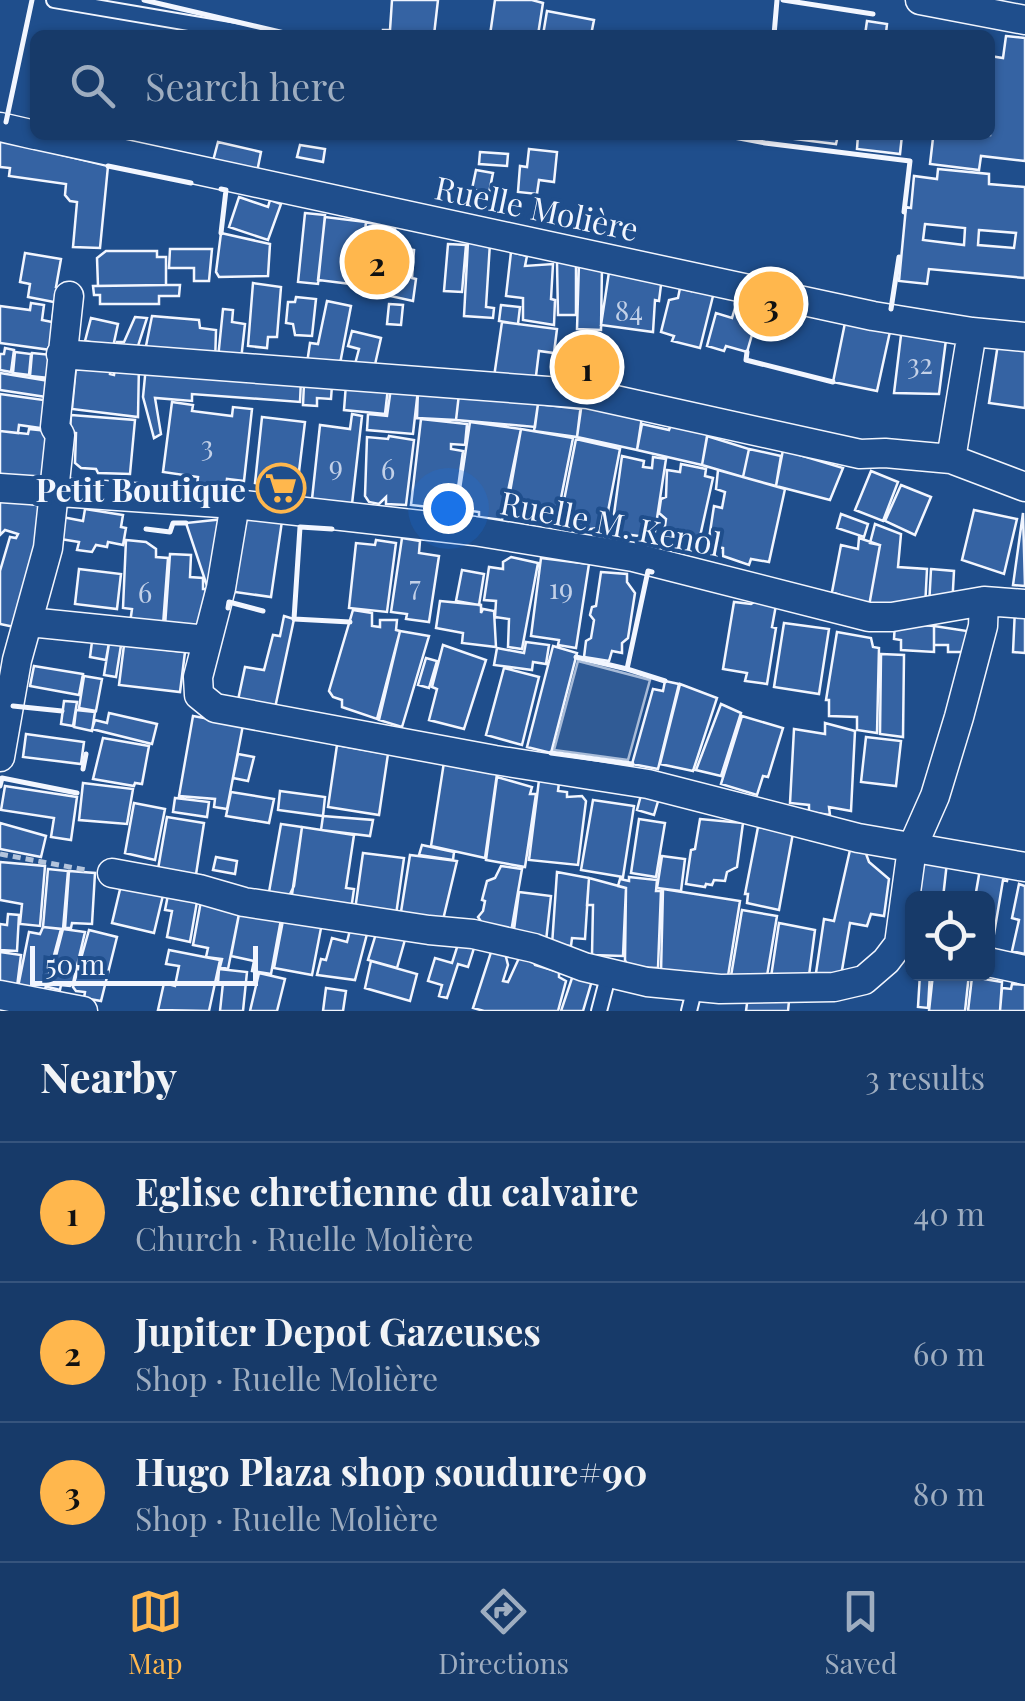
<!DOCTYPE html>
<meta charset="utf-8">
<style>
body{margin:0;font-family:"Playfair Display",serif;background:#20416f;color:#f1f3f6}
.controls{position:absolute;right:30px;bottom:30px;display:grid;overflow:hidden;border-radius:15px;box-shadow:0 2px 8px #0004}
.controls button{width:90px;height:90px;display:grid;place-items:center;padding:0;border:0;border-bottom:2px solid #36547d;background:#173a69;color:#f1f3f6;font:50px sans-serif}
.scale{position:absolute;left:30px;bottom:25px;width:228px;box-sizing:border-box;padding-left:10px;border:5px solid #f2f6ff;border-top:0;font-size:28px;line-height:35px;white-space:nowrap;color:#f2f6ff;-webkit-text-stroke:8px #1f4e8c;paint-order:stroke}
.you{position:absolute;left:448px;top:508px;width:35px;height:35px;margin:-25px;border:8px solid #fff;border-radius:50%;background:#1a73e8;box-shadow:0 0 0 15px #1a73e833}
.badge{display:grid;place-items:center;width:65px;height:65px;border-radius:50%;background:#ffb74d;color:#111;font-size:32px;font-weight:700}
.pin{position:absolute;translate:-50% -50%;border:5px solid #fff;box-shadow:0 2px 10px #0006}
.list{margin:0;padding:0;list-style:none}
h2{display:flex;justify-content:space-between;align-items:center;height:130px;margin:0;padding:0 40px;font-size:42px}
h2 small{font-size:32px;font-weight:400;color:#9eadc0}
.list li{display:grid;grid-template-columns:65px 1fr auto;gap:30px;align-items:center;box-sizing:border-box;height:140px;padding:0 40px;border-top:2px solid #36547d}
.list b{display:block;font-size:38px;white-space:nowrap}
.list p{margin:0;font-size:32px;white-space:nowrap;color:#9eadc0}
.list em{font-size:32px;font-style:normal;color:#9eadc0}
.icon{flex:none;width:55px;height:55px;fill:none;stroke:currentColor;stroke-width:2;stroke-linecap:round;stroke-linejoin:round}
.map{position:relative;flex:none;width:1025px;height:1011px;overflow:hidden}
.search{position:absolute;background:#173a69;box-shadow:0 2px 8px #0004;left:30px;right:30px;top:30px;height:110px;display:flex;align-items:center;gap:25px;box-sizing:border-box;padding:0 35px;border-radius:15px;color:#9eadc0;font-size:38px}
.sheet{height:550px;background:#173a69}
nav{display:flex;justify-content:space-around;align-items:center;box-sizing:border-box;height:140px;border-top:2px solid #36547d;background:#173a69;font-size:28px;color:#9eadc0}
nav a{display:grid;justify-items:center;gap:5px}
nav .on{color:#ffb74d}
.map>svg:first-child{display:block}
</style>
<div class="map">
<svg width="1025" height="1011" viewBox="0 0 1025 1011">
<rect width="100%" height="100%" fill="#1f4e8c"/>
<path fill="#305b95" stroke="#a8bbd7" stroke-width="2.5" d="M578,661L650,680L628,760L554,750Z"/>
<path fill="#3563a3" stroke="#f2f6ff" stroke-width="2.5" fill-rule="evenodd" d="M392,0H438L434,35H383V30H390Z
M495,0H532L543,3L538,35H490Z
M547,11L594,20L591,35H543Z
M867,21L887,24L886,33L899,35H865Z
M1006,36L1025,38V161L981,156L979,170L930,164L933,138L944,135H990V56L1003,58Z
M786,135H838L836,144L786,138Z
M858,135H902L900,154L857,149Z
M0,140L108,166L100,248L73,247L77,202L70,201L65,195L66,184L9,176L10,168L0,167Z
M218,142L261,152L257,172L213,161Z
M300,145L325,149L323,162L297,157Z
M529,149L557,152L554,182L539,180L537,194L518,192L520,166L527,167Z
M480,152L508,154L507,166L479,164Z
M938,169L989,174V184L1025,187V278L929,269L927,284L899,281L906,207L911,208L914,176L937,179ZM925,224L965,228L964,245L923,240ZM979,230L1016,233L1014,248L978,245Z
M476,170L493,173L489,193L472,189Z
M239,197L268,207L270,200L281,204L268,240L229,227Z
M305,213L325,215L318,284L298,282Z
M325,217L366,222L359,285L318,280Z
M366,222L395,229L398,241L407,242L408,249L414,250L412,278L416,279L413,301L359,289Z
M221,233L270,244L268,276L219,277L216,272Z
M468,242L490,243L486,307L494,308L493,318L464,316Z
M448,244L466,245L462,292L444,291Z
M170,249H212L209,281H194V268H169Z
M106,251H157V257H166V285L98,286L97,258Z
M511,252L527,256L525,266L553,264L551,299L555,300L554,325L523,320V298L506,296Z
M25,253L61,259L56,287L66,289L64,304L28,297L30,284L20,282Z
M557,262H576V315H558Z
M579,262L602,265L601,330L577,329Z
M609,272L662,277L659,301L655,300L653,332L601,325Z
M253,283L281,287L277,337H268L267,348L248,346Z
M166,285H180L179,296H159V304H100V295H94L93,286Z
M692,286L714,292L700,348L672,341L674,336L661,332L669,300L678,298L680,288L691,291Z
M296,297L316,299L312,336L295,335L293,324L286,323L288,302H295Z
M761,297L787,303L784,318L772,319L769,330L754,327Z
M327,301L351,306L339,369L306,370L310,343L318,344Z
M31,303L44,305L42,320L52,322L54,308L64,309L58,351L0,343V306L30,310Z
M389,304L403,305L401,325L387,324Z
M501,305L520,307L518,324L499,321Z
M735,308L758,314L747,352L726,346L724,351L707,346L716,313L732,318Z
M223,309L233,310L232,322L245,324L241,360L218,358Z
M152,316L199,320L200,328L216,330L215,364L144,356Z
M135,317L147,318L138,346L115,351L117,342H124Z
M91,318L118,324L113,347L85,341Z
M846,318L891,327L877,391L833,382Z
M502,322L557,329L554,353L539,351L536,376L518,380L494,377Z
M902,327L947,332L939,394L894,393Z
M352,331L381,338L374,369L355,364L359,349L348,346Z
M999,337L1025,341V408L989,403Z
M5,348L14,350L11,372L0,370V354H4Z
M15,352L31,354L29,375L13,373Z
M32,353L52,355L49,378L30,376Z
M77,356L112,360L110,374L114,375L116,361L139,364L138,417L72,409Z
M146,366L301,379L300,402L192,394V401L155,398L161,434L154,438L143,397Z
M0,373L49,381L46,397L0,390Z
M304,383L332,385L331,399L317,398V406L303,405Z
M346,384L388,388L385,414L344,410Z
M391,388L418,390L413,434L367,430L368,414L387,416Z
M418,390L459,394L456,420L417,418Z
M0,394L51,401L47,429L19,425L18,433L0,431Z
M459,394L538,404L535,427L456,420Z
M172,402L193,405L192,411L232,416L233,407L252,409L244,481L227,479L226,489L197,485L198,477L163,472Z
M538,404L581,409L577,437L534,431Z
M581,404L642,417L637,450L577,437Z
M352,414L362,416L352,504L312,499L320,425L350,429Z
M71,415L135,420L130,474L98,473L96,469L81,468L75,463L76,433L70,432Z
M262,417L305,422L297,488L255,483Z
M421,419L467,424L465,445L451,444V449L463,451L455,510L411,505Z
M470,422L521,429L502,520L479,517V512L457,509Z
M642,424L669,430L671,425L708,432L702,465L637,450Z
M29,429L57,432L42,480L0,476V431L28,434Z
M521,429L573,438L558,513H542L540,520L521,518L523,511L507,509Z
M389,436L414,440L406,505L386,504V497L379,504L369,502L365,496L367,437L388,439Z
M707,436L749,449L743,477L702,465Z
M576,439L620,449L605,527L584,530L563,525L560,521Z
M749,449L781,456L776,486L743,477Z
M783,450L843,468L830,500L776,486Z
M622,456L644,461L643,467L652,468L653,457L666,459L654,538L616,533L618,521L614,514Z
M681,464L706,469L705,476L713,478L699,541L664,532L666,519L659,513L661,499L666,497L667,470L680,472Z
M718,470L785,489L769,562L751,559L749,565L723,556V548L708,545L714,506L722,508L725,492L716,489Z
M871,471L898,482L883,521L855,510Z
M901,485L931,497L915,535L885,521Z
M0,497L45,507L19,628L0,624V571L10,537L16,538L18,534L5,530L0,535Z
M239,508L283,514L271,597L228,591Z
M85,509L123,515L121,527L126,528L123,545L108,542L107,547L96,545L92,552L77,550L79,542L54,538L57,516L83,521Z
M974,510L1017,519L1004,574L962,560Z
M1023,513L1025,586L1013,585Z
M841,514L868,524L864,537L837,528Z
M224,519L209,592L186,523Z
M875,524L901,534L898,567L927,569L925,608L869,606L880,545L870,543Z
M402,538L420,541L419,553L439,556L429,622L406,619L407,614L391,612Z
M859,538L880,545L869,606L832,592L841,545L858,549Z
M126,540L146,542L156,549V557L168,558L163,625L130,623L132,609L123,608Z
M376,540L396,543L387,612L349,608L356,543L375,545Z
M170,554L191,555L190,577L203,578V589H206L203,629L165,626Z
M511,557L538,563L522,649L508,647L509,619L495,617L496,601L484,600L489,567L503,569V562Z
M541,558L589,564L576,648L558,645L559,640L531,636Z
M79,569L121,574L117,609L75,604Z
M931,569L954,571L952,607L929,606Z
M462,570L484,574L479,605L456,601Z
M601,572L627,574V582L635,593L628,638L622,643V653L612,651L609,661L584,657L586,641L591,638L594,620L590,615L592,607L596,606Z
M440,601L481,605V613L483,609L494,611L496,647L462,643L463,633L436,628Z
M756,601L776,605L772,627L776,628L767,684L745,681L747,673L723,669L734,602L751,604Z
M1015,609H1025V653L1013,652Z
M353,610L372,613V626L380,627V620H397L396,630L400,631L377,719L342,707V700L333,697L329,691Z
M284,616L294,619L275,708L238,700L245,667L264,670L273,635L280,636Z
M784,623L829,629L819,694L774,687Z
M895,623L934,626V652L901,650V640L894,639Z
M934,626L967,631V652H948V645H934Z
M400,631L429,636L402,727L379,720Z
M837,632L871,638L873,647L879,648L877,733L857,730V717L829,716V700H826Z
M93,634L110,637L106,660L90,657Z
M110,637L122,639L116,677L104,675Z
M526,642L549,645L546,664L533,662L532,670L494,665L497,648L524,653Z
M124,645L185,652L180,692L119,685Z
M443,645L486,660L464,729L429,720L437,689L432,687Z
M553,646L577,653L551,753L527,747Z
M881,654L904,655L903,737L880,734Z
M426,658L437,661L429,688L418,685Z
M34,666L83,674L79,695L30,686Z
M504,668L539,677L522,745L486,735Z
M84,676L102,679L96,711L79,708Z
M665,681L679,684L658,769L632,764L653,689L663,691Z
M680,684L717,698L693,771L660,764Z
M64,701L77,702L73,726L61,724Z
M721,704L741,713L721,776L696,770Z
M76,710L95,712L92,731L74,727Z
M109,713L157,724L152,744L92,729L95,720L107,723Z
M193,716L243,725L227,809L214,807L215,799L179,796Z
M742,716L783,728L768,777L763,776L757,795L721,784Z
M825,723L855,731L851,811L829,807L830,815L809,812V805L790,803L794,729L825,734Z
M26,734L84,742L81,764L23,757Z
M866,737L901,741L896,786L861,782Z
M103,738L149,746L142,784L135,783L134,786L93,779Z
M337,745L388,754L379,815L328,807Z
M238,754L254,757L248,781L233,778Z
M444,762L497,774L485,858L431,846Z
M497,777L532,787L530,794H536L525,867L486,860Z
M539,780L559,783L558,791L567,792V797L582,796L586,801L578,865L529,860Z
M83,783L133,789L127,824L79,820Z
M5,786L77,797L71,840L51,837L54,818L1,810Z
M280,791L325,797L323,816L278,810Z
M231,792L274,799L269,823L226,816Z
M641,795L659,798L654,815L637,810Z
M175,798L209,802L207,817L173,812Z
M593,800L634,806L623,877L581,870Z
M134,803L165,809L155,860L125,853Z
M323,816L373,820L370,836L321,830Z
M167,817L204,823L195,881L157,875Z
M639,819L665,823L656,877L631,873Z
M700,819L743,823L737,867L727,872L725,881L714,880L712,885L706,884L705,887L686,884L691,850L695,849Z
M0,823L46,836L41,857L0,849Z
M281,824L302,827L294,886L289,896L269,892Z
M302,827L354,835L346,888L354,889L351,910L291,901Z
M758,827L793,833L779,910L747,903L748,894H745Z
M422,845L454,852L453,860L419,855Z
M850,850L865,851L869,862L889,879L884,916L871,914L867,926L850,923L841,976L818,982L816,973L824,919L834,921Z
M363,853L404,858L396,915L355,910Z
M410,855L457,861L442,924L400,918Z
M662,856L685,859L681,891L657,888Z
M216,857L237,861L235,874L213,870Z
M915,858L947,862L943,898H915Z
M0,862L45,866L40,926L20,924L22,904L0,900Z
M501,866L522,869L511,932L482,923L478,917L483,911L485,901L482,900L487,881L495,878Z
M48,869L68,871L63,929L43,927Z
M980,869L1009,873L1007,881L1003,880L992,946L988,945V898H975Z
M69,871L95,873L92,924L72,923L71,928H65Z
M557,872L589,878L585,939L572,938L571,946L552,945Z
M629,877L657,880L656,891H661L658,968L628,967L625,960L626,888L618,886L620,879L629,881Z
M589,878L626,888L623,956L592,955L593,905H587Z
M122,881L164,891L154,933L112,923Z
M1019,884L1025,886V954L1012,951L1019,920L1012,918Z
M663,889L740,901L728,976L661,972Z
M169,890L198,896L190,942L167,937L172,911L165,910Z
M519,892L551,896L546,941L513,937Z
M201,901L240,909L228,969L220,967L222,959L206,957L208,948L193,945Z
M240,909L282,914L271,974L252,971L254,961L231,956Z
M742,910L777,916L766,982L731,976Z
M8,914L19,915L17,951L0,950V924L7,925Z
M284,915L322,923L312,975L274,968Z
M779,923L815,930L808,983L771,977Z
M43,927L61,929L44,993L18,987L29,932L40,934Z
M378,927L406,936L397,968L368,960Z
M63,929L85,932L73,983L70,986L61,985L60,990L48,987Z
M89,930L117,937L101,1001L84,998L85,992L76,991L73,987Z
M350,930L367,934L355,980L317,975L321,959L326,960L332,938L347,942Z
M460,938L476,942L468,967L458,964L447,998L439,996L442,985L428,981L435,958L452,963Z
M492,949L505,953L508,965L503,981L508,982L519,958L533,960L535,965L559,972V977L566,981L558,1011H484L473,1008Z
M169,950L220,960L209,1011L158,1010L164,983L175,986L179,966L166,964Z
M0,952L21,955L17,987L0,985Z
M371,961L417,974L410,1001L365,988Z
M219,969L247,972L243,1011H220L223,983H218Z
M259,973L285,979L277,1011H250Z
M579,973L593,977L583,1011H561L572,978Z
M920,974H930L928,1008L918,1007Z
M933,974H969L965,1011H929Z
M972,977L1002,982L1000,1011H968Z
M1012,984L1025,985V1011H1000L1002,988L1011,989Z
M326,988L346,991L343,1011H323Z
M748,996L789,1001L788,1011H746Z"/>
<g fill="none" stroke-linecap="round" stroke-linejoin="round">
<g stroke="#f2f6ff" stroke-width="18">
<path id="lane" d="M54,0L259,35
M599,1011L609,973
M689,1011L695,987"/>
</g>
<g stroke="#f2f6ff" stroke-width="31">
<path id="street" d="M920,0L1025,20
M0,127L35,135
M36,135L873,316L972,332L1025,337
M972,332L951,459L1025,487
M61,354L588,394L860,454L885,453L951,459
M0,488L235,504L474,531L633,557L869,617H892L984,601L1025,604
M235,504L221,588L198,677L199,695L215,708L495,760L648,784L858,838L1025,867
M29,622L207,640
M0,757L17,660L48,548L60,435L55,427L69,296
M112,873L199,889L244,902L429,930L473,934L534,948L584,967L647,982L720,989L834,987L864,980L886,961L899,944L912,848L935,796L959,717L983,626L984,601
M988,962L1025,970
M0,995L83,1011"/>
</g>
<path stroke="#b3c4dc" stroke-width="5" stroke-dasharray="8 5" stroke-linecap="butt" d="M0,854L86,870"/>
<use href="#lane" stroke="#1f4e8c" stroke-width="14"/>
<use href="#street" stroke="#1f4e8c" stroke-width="28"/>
<path stroke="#f2f6ff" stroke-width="5" d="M144,0L293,35
M783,0L873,14
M774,35L777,0
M6,122L32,0
M723,135L765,143L910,161L904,212
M108,166L191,183
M221,189L226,190L221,233
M891,309L899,257
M747,352L746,360L833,382
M146,529L170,532L173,523H186
M332,529L300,527L294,619L350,622
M652,572L648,571L627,669L665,681
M228,608L229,602L263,611
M576,657L627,669
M13,706L62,711
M551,753L632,764
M83,769L86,754
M0,786L2,778L77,793"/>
</g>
<defs>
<g id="supermarket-ring" transform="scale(2.5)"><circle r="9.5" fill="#1f4e8c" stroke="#ffb74d" stroke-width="1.5"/><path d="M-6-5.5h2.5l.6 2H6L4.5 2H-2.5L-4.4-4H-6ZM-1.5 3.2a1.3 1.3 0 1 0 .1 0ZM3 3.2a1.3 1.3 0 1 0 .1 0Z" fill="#ffb74d"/></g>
</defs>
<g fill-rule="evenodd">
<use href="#supermarket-ring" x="281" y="488"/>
</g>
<g text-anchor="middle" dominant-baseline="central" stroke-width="8" stroke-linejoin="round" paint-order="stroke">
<g font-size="28" fill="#c3d1e8">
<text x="629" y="309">84</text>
<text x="920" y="362">32</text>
<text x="207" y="444">3</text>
<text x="336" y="464">9</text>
<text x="388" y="468">6</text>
<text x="415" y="584">7</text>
<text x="561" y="587">19</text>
<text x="145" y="591">6</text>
</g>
<g font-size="32" fill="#f2f6ff" stroke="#1f4e8c">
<text transform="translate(537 207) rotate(12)">Ruelle Molière</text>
<text transform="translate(611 522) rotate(11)">Ruelle M. Kenol</text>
</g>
<g font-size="32" font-weight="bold" fill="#f2f6ff" stroke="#1f4e8c" text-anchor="end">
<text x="246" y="488">Petit Boutique</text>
</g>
</g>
</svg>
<div class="controls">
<button><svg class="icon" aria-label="locate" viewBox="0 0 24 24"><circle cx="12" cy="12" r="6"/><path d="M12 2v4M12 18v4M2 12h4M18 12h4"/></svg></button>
</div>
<div class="scale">50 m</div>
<div class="you"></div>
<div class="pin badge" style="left:587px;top:367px">1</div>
<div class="pin badge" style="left:377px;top:262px">2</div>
<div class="pin badge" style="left:771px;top:304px">3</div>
<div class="search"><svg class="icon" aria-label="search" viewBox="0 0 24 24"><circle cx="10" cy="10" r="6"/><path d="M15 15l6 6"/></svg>Search here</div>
</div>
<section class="sheet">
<h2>Nearby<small>3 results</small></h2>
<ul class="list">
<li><span class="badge">1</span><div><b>Eglise chretienne du calvaire</b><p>Church · Ruelle Molière</p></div><em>40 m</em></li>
<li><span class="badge">2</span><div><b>Jupiter Depot Gazeuses</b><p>Shop · Ruelle Molière</p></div><em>60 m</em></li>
<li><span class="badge">3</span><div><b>Hugo Plaza shop soudure#90</b><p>Shop · Ruelle Molière</p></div><em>80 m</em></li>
</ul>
</section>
<nav>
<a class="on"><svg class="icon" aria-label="map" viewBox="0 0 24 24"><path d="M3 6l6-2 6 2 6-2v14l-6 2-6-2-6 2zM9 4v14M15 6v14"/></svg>Map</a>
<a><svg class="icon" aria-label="directions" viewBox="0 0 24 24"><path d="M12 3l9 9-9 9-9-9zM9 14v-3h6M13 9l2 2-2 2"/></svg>Directions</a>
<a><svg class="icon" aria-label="saved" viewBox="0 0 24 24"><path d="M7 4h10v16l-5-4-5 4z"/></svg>Saved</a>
</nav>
